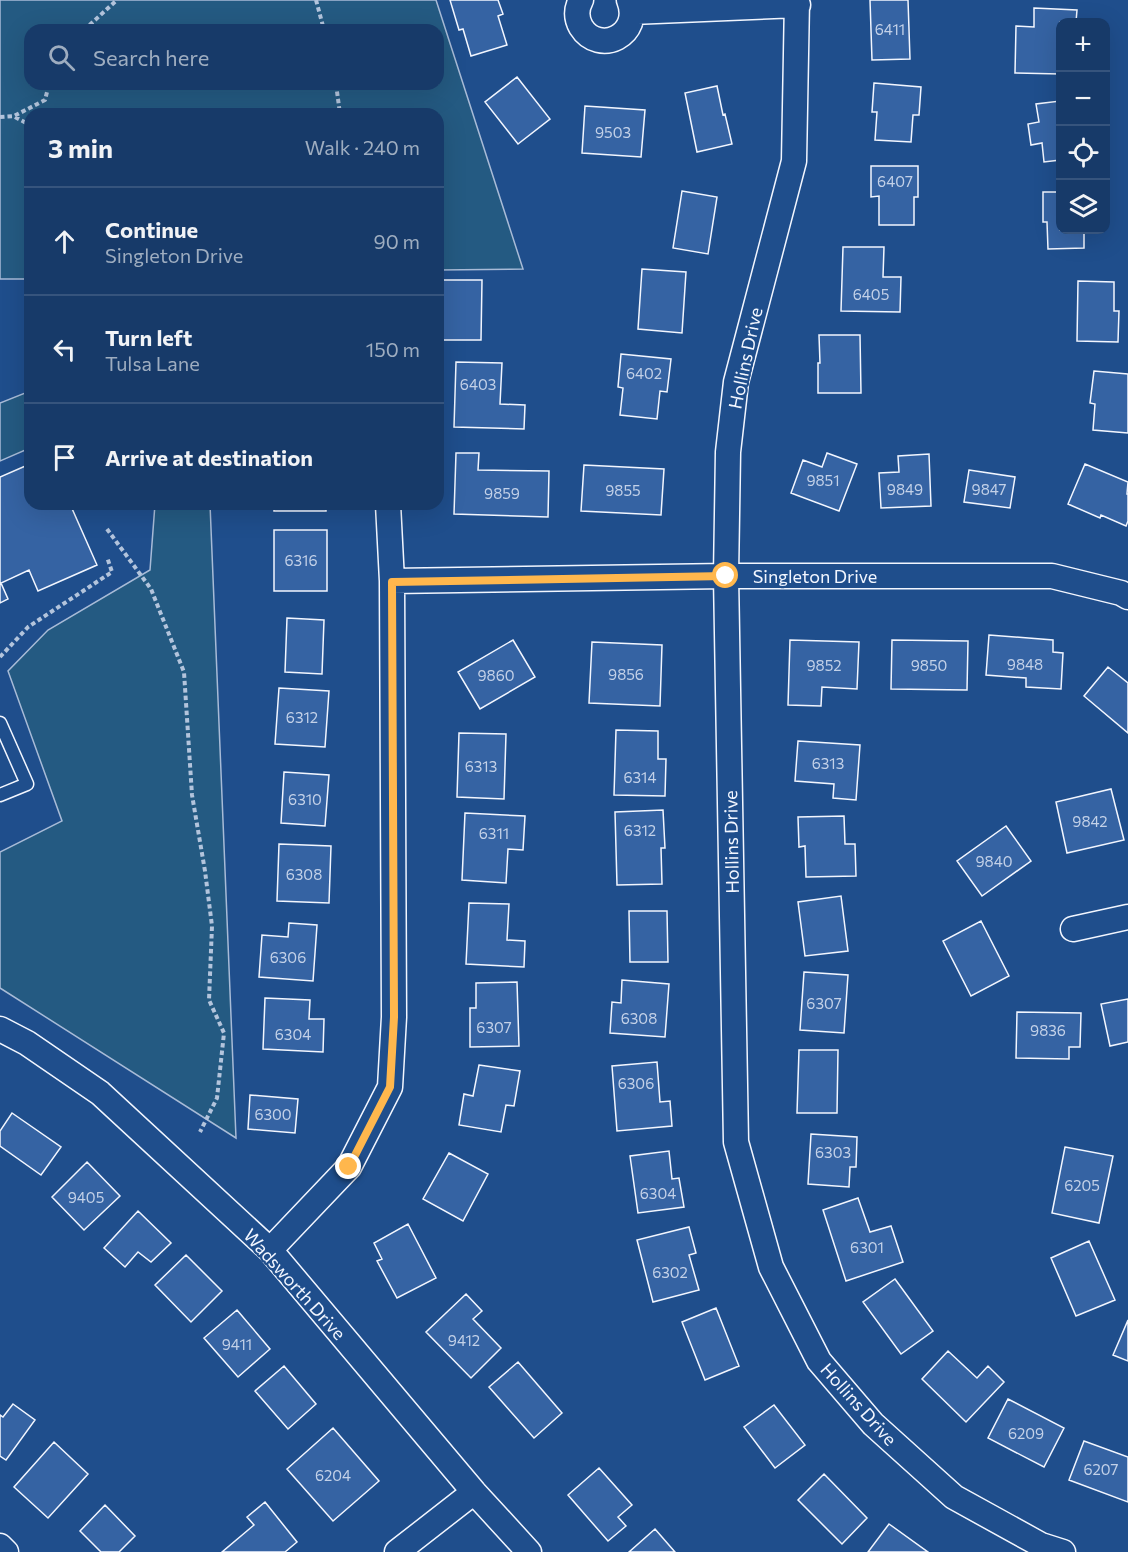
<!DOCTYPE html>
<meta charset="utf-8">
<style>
body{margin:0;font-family:Commissioner,sans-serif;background:#244571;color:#f1f3f6}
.controls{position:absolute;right:18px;top:18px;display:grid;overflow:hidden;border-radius:12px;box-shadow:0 6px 24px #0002}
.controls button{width:54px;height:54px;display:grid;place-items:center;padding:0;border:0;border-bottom:2px solid #36547d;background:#173a69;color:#f1f3f6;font:30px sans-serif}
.stop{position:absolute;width:18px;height:18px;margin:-14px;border:4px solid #ffb74d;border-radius:50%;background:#fff}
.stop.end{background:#ffb74d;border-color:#fff;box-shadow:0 2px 6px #0008}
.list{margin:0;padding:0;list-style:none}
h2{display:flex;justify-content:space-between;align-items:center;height:78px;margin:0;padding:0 24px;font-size:26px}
h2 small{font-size:20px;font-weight:400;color:#9eadc0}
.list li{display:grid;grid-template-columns:39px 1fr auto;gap:18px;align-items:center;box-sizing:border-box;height:108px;padding:0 24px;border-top:2px solid #36547d}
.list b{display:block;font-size:22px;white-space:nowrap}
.list p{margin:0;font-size:20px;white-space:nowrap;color:#9eadc0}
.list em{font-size:20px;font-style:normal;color:#9eadc0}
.icon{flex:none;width:33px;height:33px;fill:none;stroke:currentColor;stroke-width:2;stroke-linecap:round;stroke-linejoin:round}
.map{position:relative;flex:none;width:1128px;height:1552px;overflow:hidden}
.search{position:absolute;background:#173a69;box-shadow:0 6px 24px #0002;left:24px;top:24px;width:420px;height:66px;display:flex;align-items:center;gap:15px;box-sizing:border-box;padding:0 21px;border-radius:18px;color:#9eadc0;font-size:22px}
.panel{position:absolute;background:#173a69;box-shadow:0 6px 24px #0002;left:24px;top:108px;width:420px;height:402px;border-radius:18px}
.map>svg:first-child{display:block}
</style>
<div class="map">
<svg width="1128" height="1552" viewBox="0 0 1128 1552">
<rect width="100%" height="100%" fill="#1f4e8c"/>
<path fill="#245a82" stroke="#a8bbd7" stroke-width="1.5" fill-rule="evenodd" d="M0,0H436L523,269L438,270V114H30V279H0ZM30,30H438V84H30Z
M30,391V448L0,461V403Z
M155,504H210L236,1138L0,988V852L62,821L8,671L48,630L150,570Z"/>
<path fill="#3563a3" stroke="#f2f6ff" stroke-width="1.5" d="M450,0H498L503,14L498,16L507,45L471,56L463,29L459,30Z
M870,0H908L910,59L872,60Z
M1034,8L1077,10L1076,22H1060V74L1015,73L1016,26L1034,27Z
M517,77L550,119L518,144L485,102Z
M874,83L921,87L919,115H913L911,142L875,140L877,112H872Z
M717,86L723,115L725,114L732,144L697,152L685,93Z
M1060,101V160L1044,162L1042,143L1031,145L1028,124L1039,122L1036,104Z
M585,106L645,110L641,157L582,153Z
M871,166H918V197H914V225H879V196L871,197Z
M682,191L717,197L708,254L673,248Z
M1043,192H1060V230H1084V248L1048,249L1047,222H1043Z
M843,247H884L883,277H901L900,312L841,311Z
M642,269L686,272L682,333L638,329Z
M439,280H482L481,340H438Z
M1078,281L1114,282V311H1119L1118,342L1077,341Z
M819,335H860L861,393H818V363H820Z
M621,354L671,359L667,392L660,391L657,419L620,415L623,388L618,387Z
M456,362L502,363L500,404L525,405L524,429L454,427Z
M1094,371L1128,374V433L1093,430L1095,404L1090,403Z
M456,453H479L478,470L549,471L548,517L454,514Z
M827,453L857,464L839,511L791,493L803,460L822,467Z
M929,454L931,506L881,508L879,473L899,472L898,456Z
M30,464V504H70L97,565L38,591L29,570L1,583L8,599L0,603V477Z
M1085,464L1128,482L1127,494H1128V521L1126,526L1101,515L1100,518L1068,504Z
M584,465L664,469L661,515L581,511Z
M969,470L1015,477L1010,508L964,502Z
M274,504H326V511H274Z
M274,530H327V591H274Z
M287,618L324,620L322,674L285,672Z
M989,635L1053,640V652L1063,653L1061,689L1026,687V678L986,675Z
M513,640L535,677L480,709L458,672Z
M790,640L859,642L857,689L822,687L821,706L788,705Z
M892,640L968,641L967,690L891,689Z
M592,642L662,645L660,706L589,703Z
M1108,667L1128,683V733L1084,696Z
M279,688L329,691L325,747L275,744Z
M616,730L658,731V759H666L665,796L614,795Z
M459,733L506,734L504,799L457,797Z
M798,741L860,745L856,800L833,798L834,784L795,781Z
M284,772L329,775L325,826L281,823Z
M1111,789L1124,840L1067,853L1056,802Z
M663,810L665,848H661L662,884L617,885L615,812Z
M465,813L525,816L523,850L508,849L506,883L462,880Z
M844,816L845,844H855L856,876L806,877L805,846L799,847L798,817Z
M1006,826L1031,861L982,896L957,861Z
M279,844L331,846L329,903L277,901Z
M841,896L848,951L805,956L798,902Z
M469,903L509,904L507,940L525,941L524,967L466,964Z
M629,911H667L668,962H630Z
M981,921L1009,976L971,996L943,941Z
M289,923L317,925L313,981L259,977L262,935L288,937Z
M804,972L848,975L844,1033L800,1030Z
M622,980L669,984L665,1037L610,1033L612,1002L621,1003Z
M517,982L519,1046L470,1047V1008H476V983Z
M265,998L310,1000L309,1019H324L323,1052L263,1049Z
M1128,999V1042L1110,1046L1101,1004Z
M1017,1012L1081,1013L1080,1047H1069V1059L1016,1058Z
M799,1050H838L837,1113H797Z
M657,1062L660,1102L670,1101L672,1126L617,1131L612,1066Z
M479,1065L520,1071L514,1106L506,1105L501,1132L459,1125L464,1094L473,1096Z
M250,1095L298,1099L295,1133L248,1129Z
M12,1113L61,1147L41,1175L0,1146V1131Z
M811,1134L857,1137L856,1167H850L849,1187L808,1184Z
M1065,1147L1113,1156L1099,1223L1052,1213Z
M669,1151L672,1179L679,1178L684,1207L638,1213L630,1156Z
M449,1153L488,1174L463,1221L423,1199Z
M87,1162L120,1196L84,1230L52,1197Z
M858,1198L870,1232L891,1226L903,1262L846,1281L823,1210Z
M138,1211L171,1243L151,1262L138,1252L125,1267L104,1248Z
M408,1224L436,1278L397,1298L377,1261L382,1259L374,1243Z
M689,1227L696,1253L689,1255L699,1290L653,1302L637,1240Z
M1089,1241L1115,1300L1076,1316L1051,1258Z
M186,1255L222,1291L191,1322L155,1285Z
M895,1279L933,1331L901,1354L863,1302Z
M466,1294L482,1311L473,1319L501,1348L471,1378L426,1332Z
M716,1308L739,1366L705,1380L682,1322Z
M237,1310L270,1349L238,1377L204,1338Z
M1128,1320V1361L1113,1355Z
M948,1351L977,1378L988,1366L1004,1382L966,1422L922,1379Z
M518,1362L562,1413L534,1438L489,1387Z
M284,1366L316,1404L288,1429L255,1391Z
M1008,1399L1064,1428L1044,1467L988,1438Z
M13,1404L35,1420L6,1460L0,1456V1415L3,1417Z
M774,1405L805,1445L775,1468L744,1427Z
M333,1428L379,1481L333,1521L287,1469Z
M1084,1441L1128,1457V1502L1069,1480Z
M54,1442L88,1474L48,1518L14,1487Z
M599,1468L632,1505L618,1517L626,1526L608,1541L568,1495Z
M824,1474L867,1518L842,1544L798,1500Z
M265,1502L297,1542L285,1552H222L254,1525L247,1517Z
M105,1505L135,1536L119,1552H101L80,1531Z
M889,1524L928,1552H868Z
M655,1529L675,1552H629Z"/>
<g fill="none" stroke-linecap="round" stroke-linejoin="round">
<g stroke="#f2f6ff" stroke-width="15">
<path id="lane" d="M0,723L27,784L0,795"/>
</g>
<g stroke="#f2f6ff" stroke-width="27">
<path id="street" d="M581,0C576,9 576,18 581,27C599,56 643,35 629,0
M797,0L794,161L736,382L728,452L726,576L736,1142L771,1267L819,1361L873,1424L954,1497L1041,1545L1063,1552
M632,12L798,5
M392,581L726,576H1052L1121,593L1128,597
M1073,929L1128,917
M0,1029L27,1043L100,1093L270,1250L474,1492L529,1552
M270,1250L349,1167L390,1087L394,1017L392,581L388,504
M0,1546L6,1552
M397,1552L474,1492"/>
</g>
<path stroke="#b3c4dc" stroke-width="4" stroke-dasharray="4.5 3" stroke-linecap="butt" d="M316,0L324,30
M84,30L117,0
M336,84L340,114
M0,117L14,116L45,100L49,84
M15,117L30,125
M107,529L151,589L184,672L192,795L205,871L212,926L209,1000L224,1033L217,1098L200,1132
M0,657L28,627L112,572L107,557"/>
<use href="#lane" stroke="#1f4e8c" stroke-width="12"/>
<use href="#street" stroke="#1f4e8c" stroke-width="24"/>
</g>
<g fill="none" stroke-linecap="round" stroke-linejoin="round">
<path stroke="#ffb74d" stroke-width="8" d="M349,1167L390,1087L394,1017L392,582L726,576"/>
</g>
<g text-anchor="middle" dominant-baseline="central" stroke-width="4.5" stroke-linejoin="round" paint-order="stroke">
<g font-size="15" fill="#c3d1e8">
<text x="890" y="29">6411</text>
<text x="613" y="132">9503</text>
<text x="895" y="181">6407</text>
<text x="871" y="294">6405</text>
<text x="644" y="373">6402</text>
<text x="478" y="384">6403</text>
<text x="823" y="480">9851</text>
<text x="905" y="489">9849</text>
<text x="989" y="489">9847</text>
<text x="623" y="490">9855</text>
<text x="502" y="493">9859</text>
<text x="301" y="560">6316</text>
<text x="1025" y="664">9848</text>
<text x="824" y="665">9852</text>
<text x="929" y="665">9850</text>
<text x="626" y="674">9856</text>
<text x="496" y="675">9860</text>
<text x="302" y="717">6312</text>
<text x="828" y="763">6313</text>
<text x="481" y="766">6313</text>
<text x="640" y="777">6314</text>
<text x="305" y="799">6310</text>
<text x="1090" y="821">9842</text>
<text x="640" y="830">6312</text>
<text x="494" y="833">6311</text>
<text x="994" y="861">9840</text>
<text x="304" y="874">6308</text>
<text x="288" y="957">6306</text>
<text x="824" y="1003">6307</text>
<text x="639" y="1018">6308</text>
<text x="494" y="1027">6307</text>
<text x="1048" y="1030">9836</text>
<text x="293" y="1034">6304</text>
<text x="636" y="1083">6306</text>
<text x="273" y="1114">6300</text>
<text x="833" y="1152">6303</text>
<text x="1082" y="1185">6205</text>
<text x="658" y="1193">6304</text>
<text x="86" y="1197">9405</text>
<text x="867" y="1247">6301</text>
<text x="670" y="1272">6302</text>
<text x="464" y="1340">9412</text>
<text x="237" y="1344">9411</text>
<text x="1026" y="1433">6209</text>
<text x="1101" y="1469">6207</text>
<text x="333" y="1475">6204</text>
</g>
<g font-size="18" fill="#f2f6ff" stroke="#1f4e8c">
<text transform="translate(745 358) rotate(-78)">Hollins Drive</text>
<text x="815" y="576">Singleton Drive</text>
<text transform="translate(731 842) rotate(-91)">Hollins Drive</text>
<text transform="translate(295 1284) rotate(48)">Wadsworth Drive</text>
<text transform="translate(859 1404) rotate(48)">Hollins Drive</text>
</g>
</g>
</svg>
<div class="controls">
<button>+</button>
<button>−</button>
<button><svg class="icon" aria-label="locate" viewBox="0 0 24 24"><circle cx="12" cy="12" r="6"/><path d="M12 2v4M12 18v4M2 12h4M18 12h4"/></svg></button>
<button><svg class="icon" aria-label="layers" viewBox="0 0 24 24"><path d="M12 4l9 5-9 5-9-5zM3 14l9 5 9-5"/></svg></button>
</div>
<div class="stop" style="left:726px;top:576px"></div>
<div class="stop end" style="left:349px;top:1167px"></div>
<div class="search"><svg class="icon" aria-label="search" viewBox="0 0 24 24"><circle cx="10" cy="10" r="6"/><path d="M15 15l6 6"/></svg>Search here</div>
<section class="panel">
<h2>3 min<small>Walk · 240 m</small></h2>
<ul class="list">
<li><svg class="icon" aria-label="ahead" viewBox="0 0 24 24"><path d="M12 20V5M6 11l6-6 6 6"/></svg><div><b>Continue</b><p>Singleton Drive</p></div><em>90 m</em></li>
<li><svg class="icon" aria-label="left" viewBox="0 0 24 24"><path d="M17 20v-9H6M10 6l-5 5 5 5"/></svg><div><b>Turn left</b><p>Tulsa Lane</p></div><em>150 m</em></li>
<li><svg class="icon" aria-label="arrive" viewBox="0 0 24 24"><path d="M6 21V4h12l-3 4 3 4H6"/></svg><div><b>Arrive at destination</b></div></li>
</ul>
</section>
</div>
